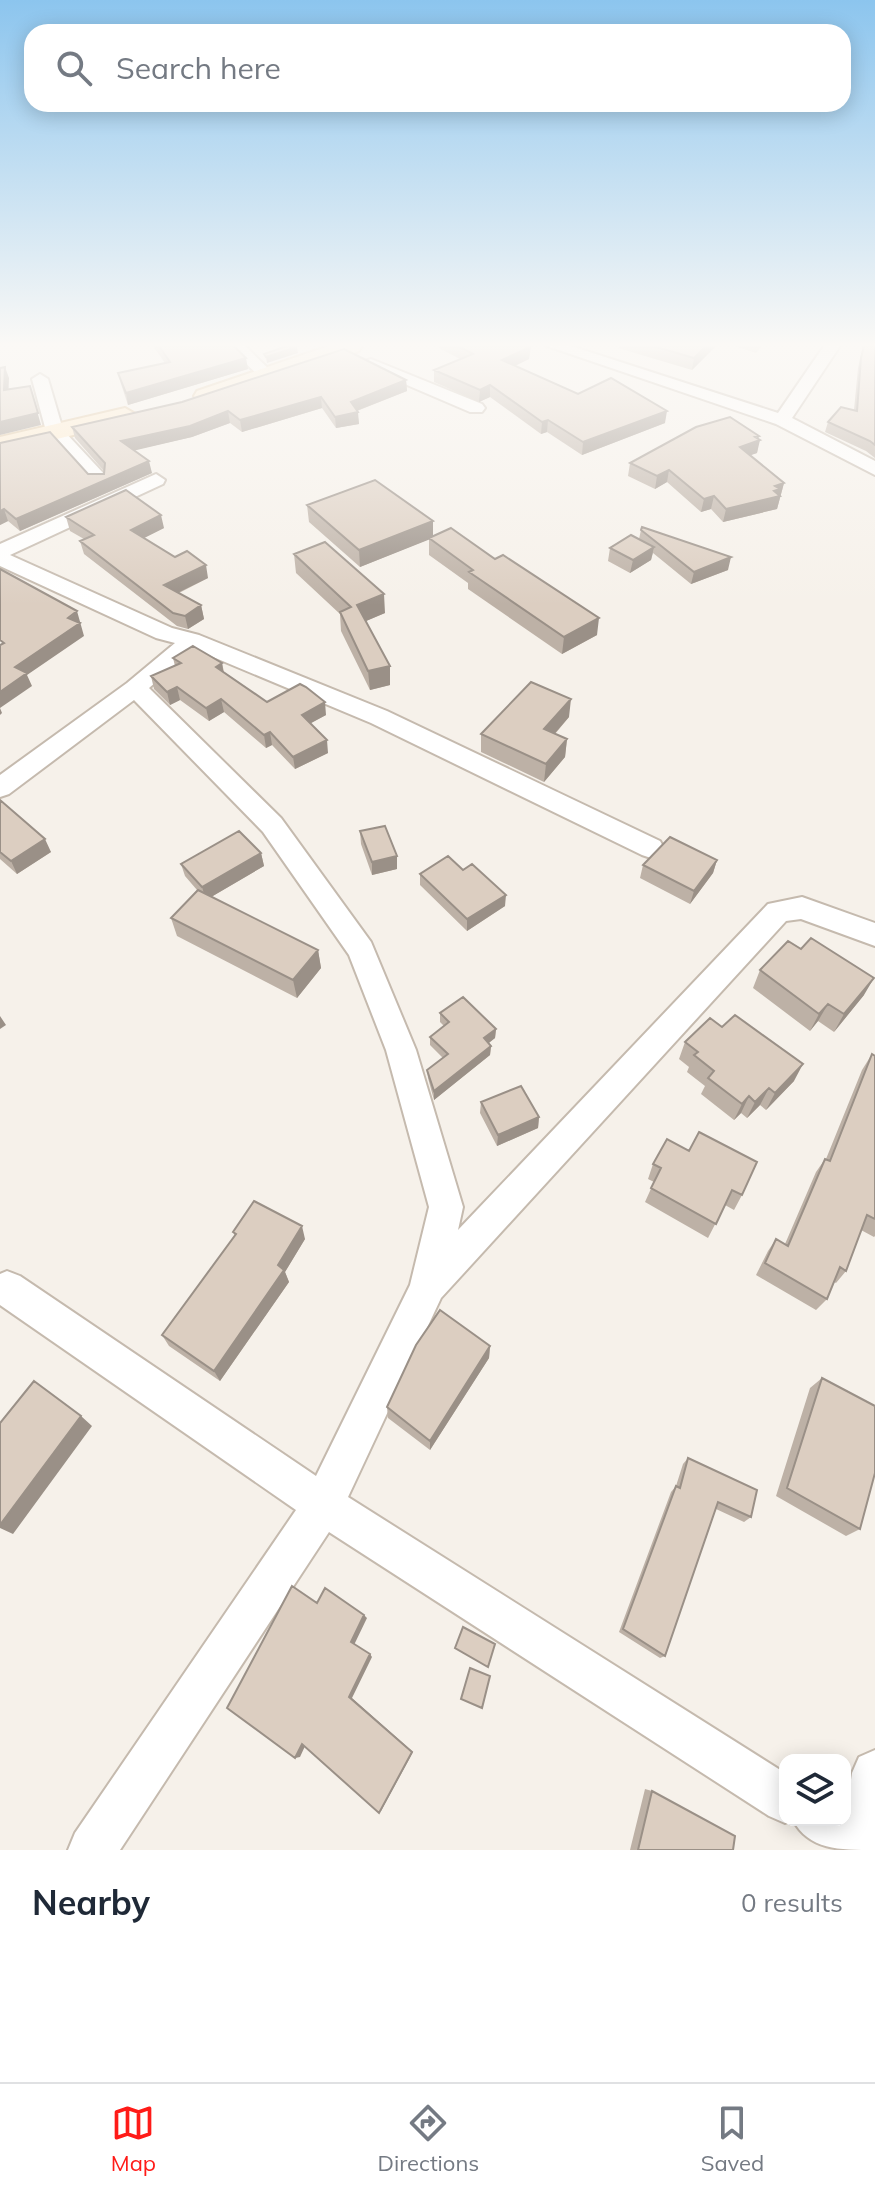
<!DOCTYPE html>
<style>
body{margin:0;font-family:Mulish,sans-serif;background:#f6f6f7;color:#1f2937}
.controls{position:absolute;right:24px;bottom:24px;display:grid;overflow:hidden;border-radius:16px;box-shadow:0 4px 20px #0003}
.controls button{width:72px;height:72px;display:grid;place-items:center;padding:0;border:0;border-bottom:2px solid #e0e1e3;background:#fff;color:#1f2937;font:40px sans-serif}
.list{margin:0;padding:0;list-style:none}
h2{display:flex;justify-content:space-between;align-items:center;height:104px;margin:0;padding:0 32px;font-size:34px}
h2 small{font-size:26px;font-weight:400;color:#747a83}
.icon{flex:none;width:44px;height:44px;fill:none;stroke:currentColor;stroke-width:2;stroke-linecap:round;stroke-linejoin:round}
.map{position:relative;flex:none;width:875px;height:1850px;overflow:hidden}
.search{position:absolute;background:#fff;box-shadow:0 4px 20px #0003;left:24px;right:24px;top:24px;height:88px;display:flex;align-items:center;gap:20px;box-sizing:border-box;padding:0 28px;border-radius:24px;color:#747a83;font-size:30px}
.sheet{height:232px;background:#fff}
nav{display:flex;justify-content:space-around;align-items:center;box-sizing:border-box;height:112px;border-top:2px solid #e0e1e3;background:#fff;font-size:22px;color:#747a83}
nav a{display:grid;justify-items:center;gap:4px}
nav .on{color:#ff1b18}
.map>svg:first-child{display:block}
</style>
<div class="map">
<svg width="875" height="1850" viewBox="0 0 875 1850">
<rect width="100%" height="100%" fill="#f6f1ea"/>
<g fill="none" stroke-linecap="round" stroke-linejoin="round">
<g stroke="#c5baae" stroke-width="4">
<path id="street" d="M228,346H245L274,374L260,377Z
M547,346H571L778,413L824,346H840L792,418L875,461V475L776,424Z
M371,359L482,404L485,408L482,412H470L365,367V361Z
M40,374L48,379L63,430L105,475V483H91L46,431L32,379Z
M156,474L165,480L163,484L10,555L172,628L199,635L387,711L660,841L664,848L660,855L651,858L642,855L371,723L194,649L149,688L281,818L371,942L416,1050L463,1207L458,1230L768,904L802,897L875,923V946L801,919L786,921L441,1298L348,1497L785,1773V1820H845L852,1773L859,1757L875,1750V1850C839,1850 809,1850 793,1820L785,1823L769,1816L329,1532L120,1850H68L75,1833L296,1510L0,1305V1274L7,1271L20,1276L316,1476L410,1285L429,1207L386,1050L349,955L263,832L134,700L9,794L0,797V775L127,683L175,643L156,638L0,566V544Z"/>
</g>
<g stroke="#dcc199" stroke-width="4">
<path id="secondary" d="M329,346H362L359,351L215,401H197L194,396L197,391Z
M125,408L137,415L134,420L0,453V437Z"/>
</g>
<use href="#street" fill="#fff" fill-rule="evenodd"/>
<use href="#secondary" fill="#ffebcb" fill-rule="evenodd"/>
</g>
<path fill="#bdb1a6" d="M153,346H234L248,369L128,405L121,384L118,373L165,363Z
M439,346H531L529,359L515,366L578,394L665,423L582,455L547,432L541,434L490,397L479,402L434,382V370L460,359L439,348Z
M619,346H716L692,370L618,348Z
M734,346H762L756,353Z
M863,346H875V458L866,451L825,432L828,422L854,410L858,368Z
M406,380L407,391L357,411L359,424L336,428L322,408L242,432L230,423L192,437L134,450L152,473L20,531L8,521L0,525V443L88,474H104V471L75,438L72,427Z
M759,439L757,453L750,455L784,483L777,509L723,522L711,509L701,512L667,482L655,489L628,476L630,463Z
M307,505L433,521V536L597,635L562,654L468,589V583L429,555V539L360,567L309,522Z
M66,517L164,528L144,538L208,578L179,593L201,605L204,619L188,629L177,626L84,554L80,541L84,539L70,531Z
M641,530L728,570L691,584L653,553L651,560L630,573L608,561L610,548L639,539Z
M294,554L385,613L366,621L390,666V685L370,690L341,631L340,614L296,573Z
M173,658L222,663L224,672L267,702L326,715L310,723L328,753L295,769L272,745L266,748L224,712L209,721L180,700L170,705L154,689L151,676L175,666Z
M569,717L555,734L567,739L565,757L544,782L481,752V734Z
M0,800L51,852L17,874L0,859Z
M360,831L397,869L372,875L361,844Z
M261,853L264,866L211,897L318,950L321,968L297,998L177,936L171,918L197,890L185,876L181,864Z
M717,860L713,873L690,904L640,878L643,865Z
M420,874L505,906L467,931L420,885Z
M801,949L864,995L834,1032L818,1021L810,1031L753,988L760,970Z
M440,1013L496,1029L495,1038L488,1043L491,1046L490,1055L434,1100L428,1078L427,1070L443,1058L430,1045V1037L444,1026L440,1022Z
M685,1042L794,1081L766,1110L760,1105L747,1118L741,1113L734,1120L701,1094L705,1086L687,1072L689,1067L679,1059Z
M872,1054L875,1056V1236L874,1237L861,1230L846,1271L836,1283L834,1282L827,1299L816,1310L756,1275L768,1251L776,1239L785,1244L816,1172L825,1159H826L862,1070Z
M481,1102L539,1117L538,1128L497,1146L480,1113Z
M667,1139L742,1195L734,1210L725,1205L708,1238L645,1202L654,1182L648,1179L653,1164Z
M233,1232L305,1239L285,1272L289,1282L220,1381L169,1346L162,1335L235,1236Z
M490,1346L489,1358L430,1450L388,1418L387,1407Z
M822,1378L860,1529L846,1536L776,1496L810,1388Z
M688,1458L751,1517L744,1522L716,1509L665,1656L660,1658L619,1632L671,1492L676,1486L683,1464Z
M645,1789L652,1791L733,1850H630Z"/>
<path fill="#9a9087" d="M526,346H531L529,359L502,372V360Z
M706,346H716L692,370L694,358Z
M297,347L298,353L267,363L266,357Z
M246,358L248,369L128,405L126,393Z
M5,367L9,378L8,401L4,390Z
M406,380L407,391L351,413V402Z
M490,385V397L479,402L480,390Z
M30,386L41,425L0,435V422Z
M321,397L322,408L242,432L240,420Z
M228,411L230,423L192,437L124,453L121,441Z
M667,411L665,423L582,455L583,442Z
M358,412L359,424L336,428L335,417Z
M548,420L547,432L541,434L542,422Z
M759,436L758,441L760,440L757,453L737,460L740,447Z
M149,461L152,473L20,531L16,519Z
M669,470L667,482L655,489L657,476Z
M784,483L777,509L723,522L726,509L775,486Z
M714,496L711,509L701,512L704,499Z
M4,509L8,521L0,525V511Z
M161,515L164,528L134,543L131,530Z
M433,521V538L360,567L359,550Z
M654,547L651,560L630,573L633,560Z
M731,557L728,570L691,584L694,572Z
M206,565L208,578L167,598L164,585Z
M384,594L385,613L359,624L357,605Z
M201,605L204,619L188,629L185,616Z
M77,611L84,636L27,675L32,686L0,708L2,713L0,715V692L15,667Z
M599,618L597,635L562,654L564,637Z
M222,663L224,676L216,667Z
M390,666V685L370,690L368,671Z
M177,687L180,700L170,705L167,692Z
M221,699L224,712L209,721L206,708Z
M571,699L569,717L543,747L544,729Z
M325,702L326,715L304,727L302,715Z
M270,732L272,745L266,748L264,735Z
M567,739L565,757L544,782L546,764Z
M327,740L328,753L295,769L293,757Z
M45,839L51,852L17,874L11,861Z
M261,853L264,866L206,900L202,887Z
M397,856V869L372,875V862Z
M717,860L713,873L690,904L694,891Z
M506,895L505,906L467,931V919Z
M318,950L321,968L297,998L293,980Z
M874,978L864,995L834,1032L844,1014Z
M828,1004L818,1021L810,1031L819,1014Z
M0,1016L6,1025L0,1029Z
M496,1029L495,1038L484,1047V1038Z
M491,1046L490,1055L434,1100V1091Z
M803,1064L794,1081L766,1110L775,1093Z
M769,1088L760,1105L747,1118L755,1102Z
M749,1096L741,1113L734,1120L742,1104Z
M539,1117L538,1128L497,1146L498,1135Z
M302,1226L305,1239L285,1272L289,1282L220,1381L214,1371Z
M490,1346L489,1358L430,1450V1441Z
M81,1416L92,1426L13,1534L0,1528V1525Z
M364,1615L367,1618L354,1645L351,1642Z
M370,1654L372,1657L352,1698L413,1752L381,1811L349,1697Z
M302,1744H306L300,1757L295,1758Z"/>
<path fill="#dccec1" stroke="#9a9087" stroke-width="2" d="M159,346H234L246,358L126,393L118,373L170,362Z
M287,346L297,347L266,357L264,354Z
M458,346H527L530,347L502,360L578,394L611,378L667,411L583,442L548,420L542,422L490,385L480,390L434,370L473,354Z
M653,346H706L694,358Z
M864,346H875V445L870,441L828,422L841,407L857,411L861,358Z
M344,349L406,380L351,402L358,412L335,417L321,397L240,420L228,411L190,426L121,441L149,461L16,519L4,509L0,511V443L50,432L88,474H104L105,463L72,427L182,402Z
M5,367L4,390L30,386L38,413L0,422V368Z
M730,417L759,436L755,437L760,440L740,447L784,483L775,486L780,489L774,491L780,496L726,509L714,496L704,499L669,470L657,476L630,463L696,427Z
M375,480L433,521L359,550L307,505Z
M126,490L161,515L131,530L175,557L187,551L206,565L164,585L201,605L185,616L173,613L80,541L94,535L66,517Z
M642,527L731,557L694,572L641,530Z
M451,528L495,559L503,555L599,618L564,637L469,572L473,570L429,538Z
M631,535L654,547L633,560L610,548Z
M325,542L384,594L357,605L390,666L368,671L340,612L351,607L294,554Z
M0,569L77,611L68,618L80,623L15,667L27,673L0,692V645L4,643L0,640Z
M193,646L222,663L216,667L267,702L300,684L306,687L325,702L302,715L327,740L293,757L270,732L264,735L221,699L206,708L177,687L167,692L151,676L181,663L173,658Z
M531,682L571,699L544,729L567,739L546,764L481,734Z
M0,800L45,839L11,861L0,852Z
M385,826L397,856L372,862L360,831Z
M239,831L261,853L202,887L181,864Z
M670,837L717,860L694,891L643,865Z
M448,856L463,870L472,864L506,895L467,919L420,874Z
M198,890L318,950L293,980L171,918Z
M811,938L874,978L844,1014L828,1004L819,1014L760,970L788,941L801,949Z
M463,997L496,1029L484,1038L491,1046L434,1091L427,1070L448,1054L430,1037L449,1022L440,1013Z
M735,1015L803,1064L775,1093L769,1088L755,1102L749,1096L742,1104L708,1078L714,1071L694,1055L698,1052L685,1042L710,1018L722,1027Z
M872,1054L875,1056V1219L867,1215L846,1271L840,1267L827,1299L765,1263L776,1239L788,1246L825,1159L830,1161Z
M521,1086L539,1117L498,1135L481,1102Z
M699,1132L757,1162L742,1195L732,1190L716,1224L651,1188L661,1168L653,1164L667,1139L689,1151Z
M254,1201L302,1226L278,1265L284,1270L214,1371L162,1335L236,1234L233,1232Z
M440,1310L490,1346L430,1441L387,1407L416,1345Z
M822,1378L875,1406V1473L860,1529L787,1488Z
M34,1381L81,1416L0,1525V1423Z
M688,1458L757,1490L751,1517L718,1502L665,1656L623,1629L676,1486L680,1488Z
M292,1586L317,1603L325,1588L364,1615L351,1642L370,1654L349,1697L412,1752L379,1813L302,1744L295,1758L227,1708Z
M463,1627L495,1644L488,1667L455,1648Z
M470,1668L490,1676L482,1708L461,1699Z
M652,1791L735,1836L733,1850H638Z"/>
<linearGradient id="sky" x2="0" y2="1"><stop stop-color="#8cc5ee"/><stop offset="0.57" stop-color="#fbf9f6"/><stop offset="1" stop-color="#fbf9f6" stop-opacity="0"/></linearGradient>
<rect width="875" height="605" fill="url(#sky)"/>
</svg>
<div class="controls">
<button><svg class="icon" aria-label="layers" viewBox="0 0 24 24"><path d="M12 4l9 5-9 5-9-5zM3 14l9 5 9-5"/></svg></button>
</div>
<div class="search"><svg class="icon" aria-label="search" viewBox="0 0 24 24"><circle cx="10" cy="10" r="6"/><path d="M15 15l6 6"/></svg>Search here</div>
</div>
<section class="sheet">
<h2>Nearby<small>0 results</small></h2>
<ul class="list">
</ul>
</section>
<nav>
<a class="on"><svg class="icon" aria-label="map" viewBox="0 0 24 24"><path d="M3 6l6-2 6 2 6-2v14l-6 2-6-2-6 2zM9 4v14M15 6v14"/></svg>Map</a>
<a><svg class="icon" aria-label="directions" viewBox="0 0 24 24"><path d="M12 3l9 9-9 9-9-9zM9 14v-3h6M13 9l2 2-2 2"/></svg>Directions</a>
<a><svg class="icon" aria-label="saved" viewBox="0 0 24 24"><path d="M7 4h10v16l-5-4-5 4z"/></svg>Saved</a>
</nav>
